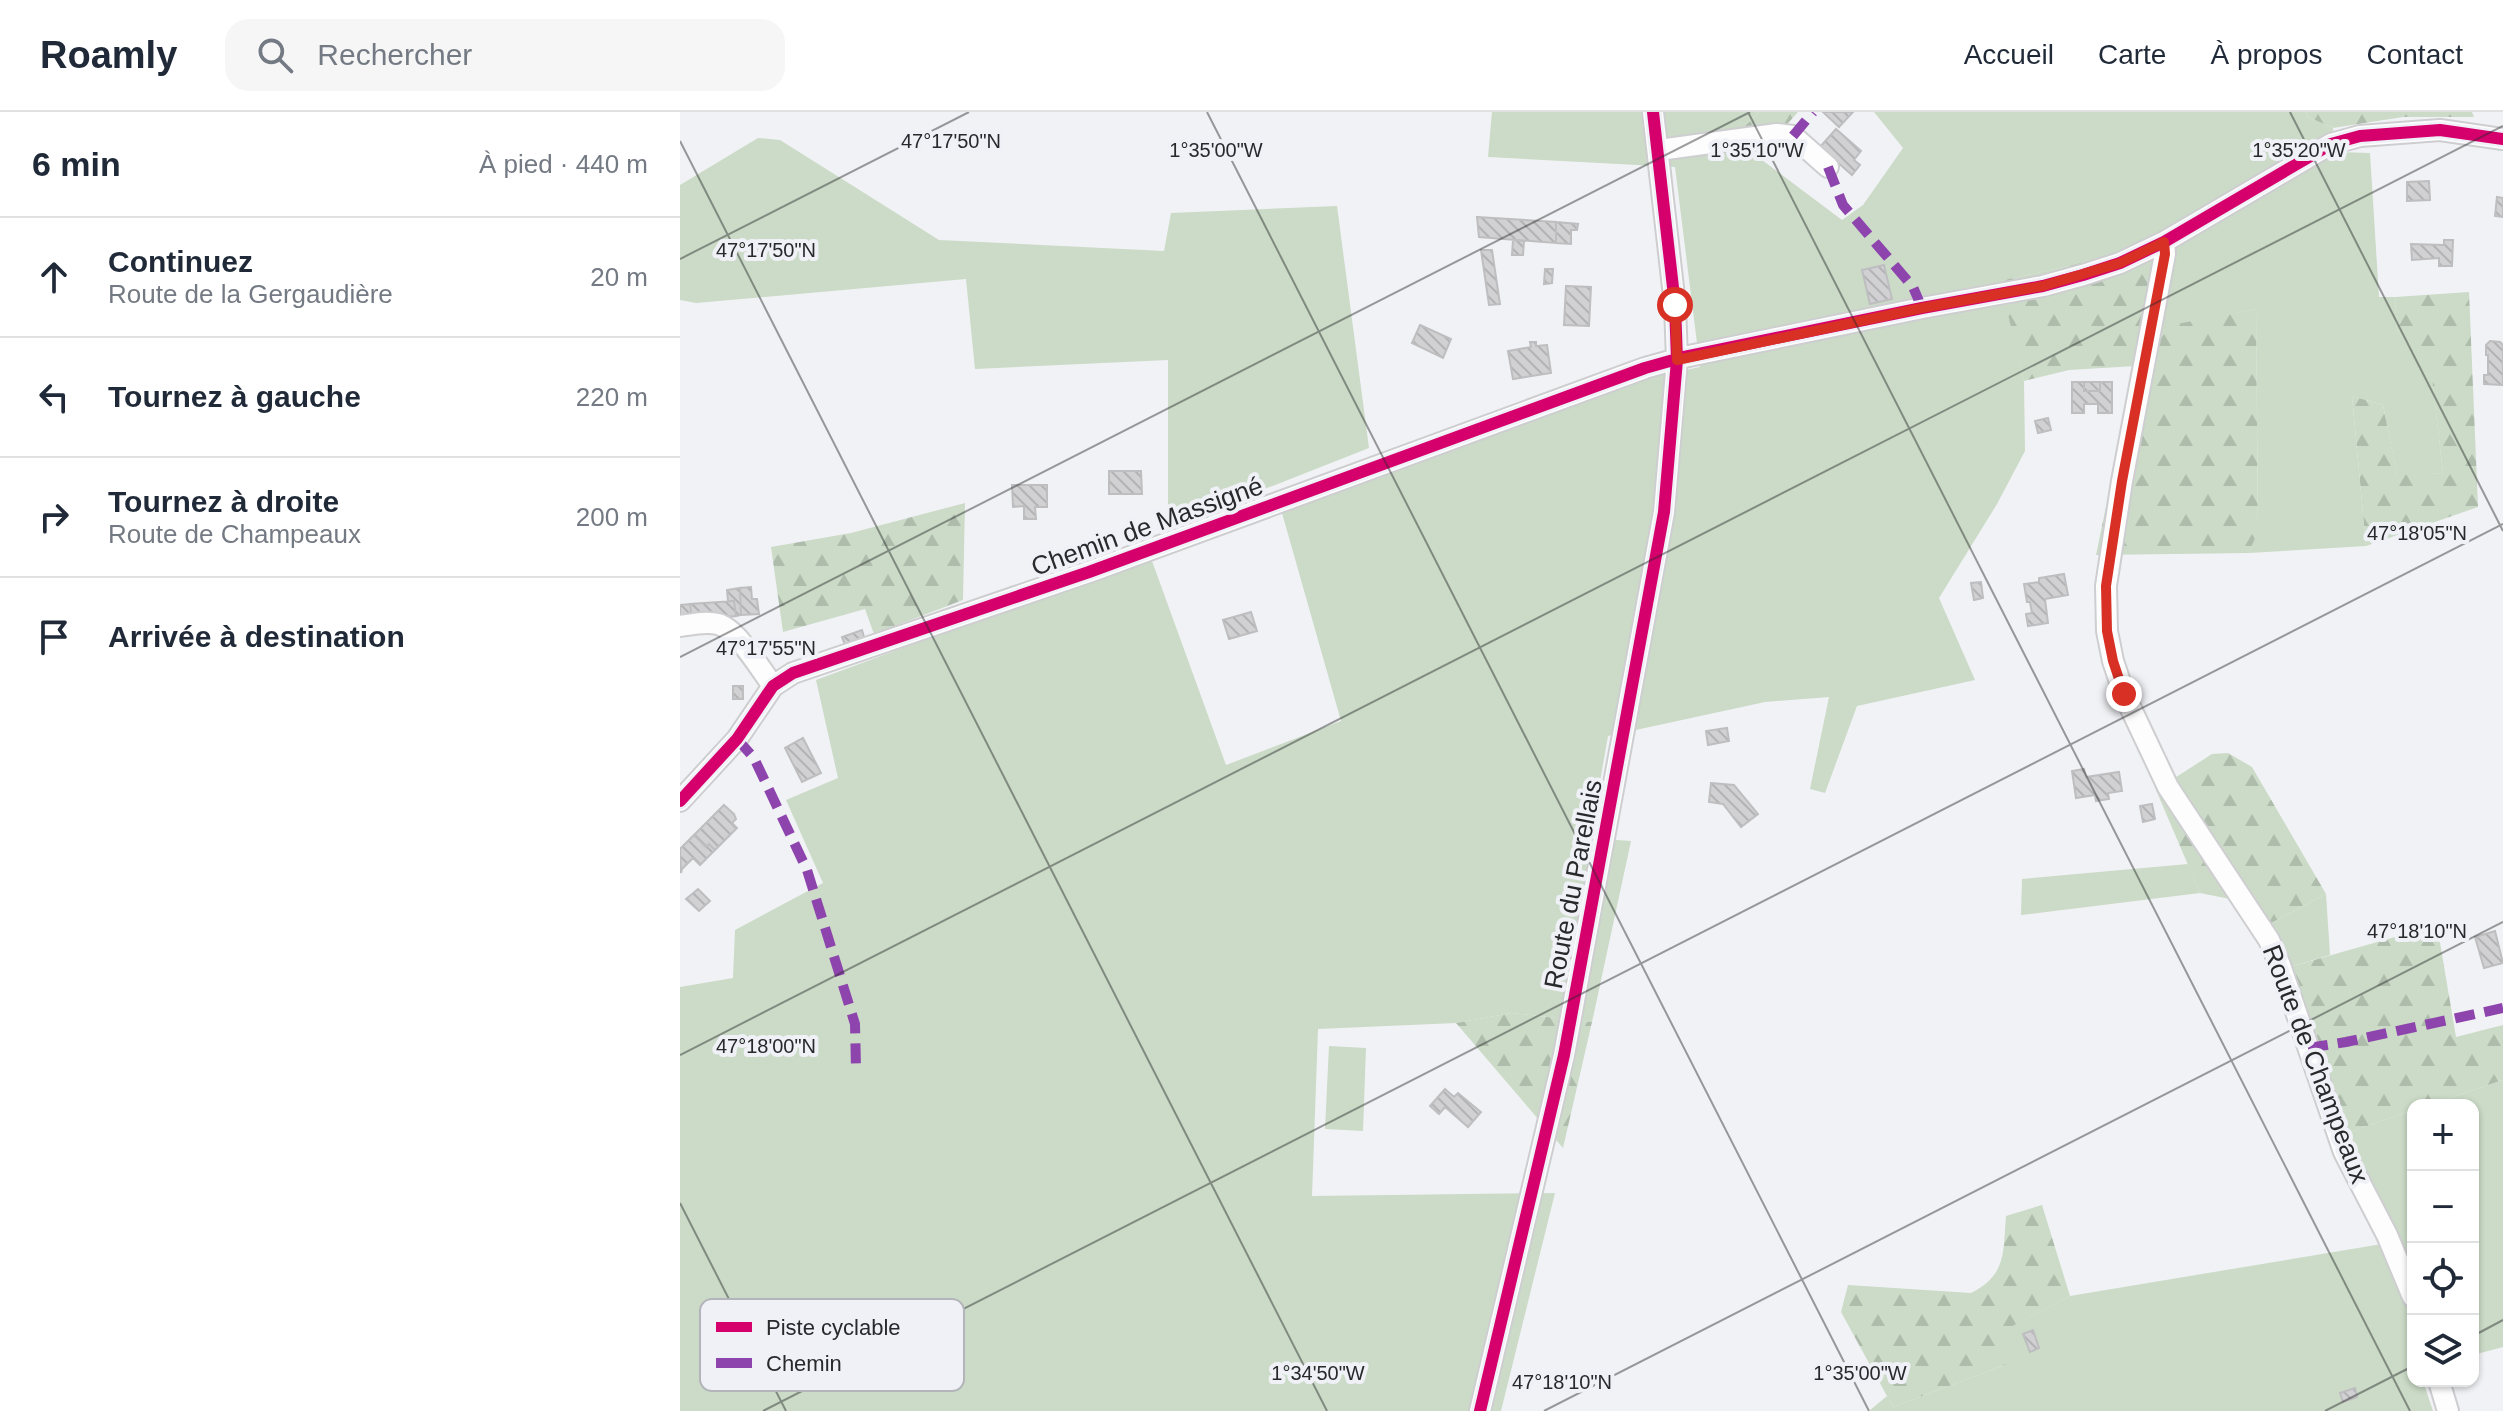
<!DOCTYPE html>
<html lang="fr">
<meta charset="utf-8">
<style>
body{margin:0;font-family:Arial,sans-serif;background:#f6f6f7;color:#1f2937}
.controls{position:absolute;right:24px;bottom:24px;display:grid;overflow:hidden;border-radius:16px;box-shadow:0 2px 6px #0004}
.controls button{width:72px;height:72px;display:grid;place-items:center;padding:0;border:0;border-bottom:2px solid #e0e1e3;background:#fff;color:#1f2937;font:40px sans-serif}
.stop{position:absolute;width:24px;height:24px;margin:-18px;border:6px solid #d93025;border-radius:50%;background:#fff}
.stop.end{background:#d93025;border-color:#fff;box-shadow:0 2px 8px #0008}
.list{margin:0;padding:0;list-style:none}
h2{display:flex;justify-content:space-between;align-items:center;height:104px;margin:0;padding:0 32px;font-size:34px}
h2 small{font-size:26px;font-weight:400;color:#747a83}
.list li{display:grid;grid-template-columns:52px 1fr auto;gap:24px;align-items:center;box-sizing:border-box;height:120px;padding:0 32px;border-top:2px solid #e0e1e3}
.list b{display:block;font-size:30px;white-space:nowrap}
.list p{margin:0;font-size:26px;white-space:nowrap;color:#747a83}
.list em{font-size:26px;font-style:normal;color:#747a83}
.icon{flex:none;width:44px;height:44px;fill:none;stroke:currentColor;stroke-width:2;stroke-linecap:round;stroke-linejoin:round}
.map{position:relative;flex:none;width:1823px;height:1299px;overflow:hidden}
header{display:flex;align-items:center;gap:48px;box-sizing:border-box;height:112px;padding:0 40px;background:#fff;border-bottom:2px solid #e0e1e3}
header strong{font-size:38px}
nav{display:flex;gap:44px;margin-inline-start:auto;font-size:28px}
.search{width:560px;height:72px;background:#f6f6f7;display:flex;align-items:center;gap:20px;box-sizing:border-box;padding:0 28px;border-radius:24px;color:#747a83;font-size:30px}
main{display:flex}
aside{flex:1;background:#fff}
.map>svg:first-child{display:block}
</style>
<header>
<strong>Roamly</strong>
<div class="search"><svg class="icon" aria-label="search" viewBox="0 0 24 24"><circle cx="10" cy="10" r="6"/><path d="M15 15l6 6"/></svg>Rechercher</div>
<nav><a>Accueil</a><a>Carte</a><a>À propos</a><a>Contact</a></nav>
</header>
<main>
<aside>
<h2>6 min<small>À pied · 440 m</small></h2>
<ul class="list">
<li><svg class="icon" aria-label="ahead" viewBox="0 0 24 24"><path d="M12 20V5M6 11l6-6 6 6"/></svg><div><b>Continuez</b><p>Route de la Gergaudière</p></div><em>20 m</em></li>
<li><svg class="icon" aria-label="left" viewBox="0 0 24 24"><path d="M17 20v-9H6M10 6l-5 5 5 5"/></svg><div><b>Tournez à gauche</b></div><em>220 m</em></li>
<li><svg class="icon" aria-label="right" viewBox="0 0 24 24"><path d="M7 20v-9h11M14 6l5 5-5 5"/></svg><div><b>Tournez à droite</b><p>Route de Champeaux</p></div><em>200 m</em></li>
<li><svg class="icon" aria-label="arrive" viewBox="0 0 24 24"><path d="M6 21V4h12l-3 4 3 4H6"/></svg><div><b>Arrivée à destination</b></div></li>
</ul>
</aside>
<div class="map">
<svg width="1823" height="1299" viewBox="0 0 1823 1299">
<defs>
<pattern id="forest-firs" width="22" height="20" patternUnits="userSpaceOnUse" patternTransform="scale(2)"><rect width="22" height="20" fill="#cbdbc7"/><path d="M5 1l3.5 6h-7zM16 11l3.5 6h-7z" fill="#aebcab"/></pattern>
<pattern id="building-back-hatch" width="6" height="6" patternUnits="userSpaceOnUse" patternTransform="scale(2)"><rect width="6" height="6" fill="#d1d1d3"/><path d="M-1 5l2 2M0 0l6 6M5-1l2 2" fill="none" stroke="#b3b3b5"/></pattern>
</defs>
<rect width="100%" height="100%" fill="#f1f2f5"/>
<path fill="#cbdbc7" d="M812,0H1079L1065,14L1069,42L1078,45L1162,108L1183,93L1223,36L1194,0H1626L1628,5L1653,16L1656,40L1690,41L1699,185H1715L1717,218L1752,265L1763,361L1717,364L1703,293L1672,284L1686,434L1569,441L1578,418L1576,197L1481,216L1431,141L1397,152L1321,169L1344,269L1345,339L1317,392L1259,486L1295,568L1177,594L1145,681L1130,677L1149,585L1085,590L928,624L910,726L951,729L912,910L832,901L776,911L638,917L632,1084L875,1081L821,1299H0V875L53,866L55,818L143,771L106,688L158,666L136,568L320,500L472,449L546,653L661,609L602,401L972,265L1020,255L995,55L808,45Z
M78,26L100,28L259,128L484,139L491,101L657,94L689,336L488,415V248L295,257L286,167L16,191L0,188V73Z
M1508,752L1520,781L1341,803L1342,767Z
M1646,782L1650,843L1592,860L1576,819Z
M649,934L686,936L683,1019L645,1017Z
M1823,968V1235L1793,1243V993H1748Z
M1733,998V1269H1743L1753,1299H1189L1207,1284L1213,1295L1325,1253L1314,1223L1390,1184L1702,1132L1652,1029L1670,1020Z"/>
<path fill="url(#forest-firs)" d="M1079,0H1118L1078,45L1069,42L1065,14Z
M1626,0H1792L1794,5H1723L1653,16L1628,5Z
M1485,120L1496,160L1481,215L1576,197L1578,419L1569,441L1416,443L1455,254L1389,258L1344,269L1320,169L1397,152Z
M1789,180L1798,395L1686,434L1672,284L1703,293L1717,363L1763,361L1752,266L1717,218L1715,185Z
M285,391L283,488L194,522L185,497L103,520L91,435L171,421Z
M1548,641L1572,655L1646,782L1576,819L1550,787L1520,781L1476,678L1532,642Z
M1757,813L1776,925L1823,913V968L1748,993H1733V998L1670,1020L1652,1029L1592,860Z
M832,901L912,910L883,1036L776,911Z
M1362,1093L1390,1184L1315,1223L1325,1253L1213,1295L1161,1200L1168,1173L1291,1181C1327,1163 1323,1140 1326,1104Z"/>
<path fill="url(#building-back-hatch)" stroke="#bebec0" stroke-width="2" d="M1143,0H1173L1159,15Z
M1156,17L1181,39L1174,48L1180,53L1172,63L1140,35Z
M1749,69L1750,88L1727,89V70Z
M1817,85L1823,86V105L1815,104Z
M797,105L876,110V131L799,125Z
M876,110L898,112L897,118H891V132L876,131Z
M833,128L844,129L843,143H832Z
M1764,128H1773L1772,154H1759V146L1732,148L1731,132L1764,133Z
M801,138H812L820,192L809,193Z
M1204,153L1212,187L1190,192L1182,158Z
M865,157H873L872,171L864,172Z
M886,174L911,175L909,214L884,213Z
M740,213L771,227L763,246L732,231Z
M1810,229L1820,230L1823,233V273L1804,272V263H1808V243H1806V233Z
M850,230H856V234L867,233L871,261L833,267L828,239L851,235Z
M1392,270H1404V279H1420V270H1432V301H1418V292H1404V301H1392Z
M1404,270H1420V279H1404Z
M1368,306L1371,318L1358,321L1355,309Z
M429,359H461L462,382H429Z
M332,373H367V395H355L356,407H344V394L333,395Z
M1384,462L1388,483L1365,487L1368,511L1348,514L1346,502L1352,501L1350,490H1347L1344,472L1359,470V466Z
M1301,470L1303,486L1294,488L1291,471Z
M71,475L72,487H77L79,502L61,503L60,476Z
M60,476L61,503L56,504L54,489H48L47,478Z
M54,489L56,504L12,508L10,492Z
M10,492L12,508L0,510V493Z
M571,500L577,519L549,527L543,508Z
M182,518L186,532L167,538L162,525Z
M53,574H63V587H53Z
M1047,616L1049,629L1028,633L1026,619Z
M123,626L141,661L122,670L105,636Z
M1404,657L1406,665L1439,660L1442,679L1428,681L1429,687L1416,689L1415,683L1396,686L1392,659Z
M1031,671L1054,673L1078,702L1061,715L1043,692L1029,690Z
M1472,692L1475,707L1463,710L1460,694Z
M44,693L54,702L56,707L52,711L57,716L35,738L29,732L26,735L14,723Z
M14,723L26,735L29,732L35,738L20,753L13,746L2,757L1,761L0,737Z
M18,777L30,789L19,799L6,787Z
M1815,819L1823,851L1804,856L1795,825Z
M765,977L774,985L778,981L801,1000L788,1015L765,995L759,1002L750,994Z
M1353,1218L1359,1236L1350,1240L1343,1222Z
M1675,1276L1677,1285L1663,1290L1660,1281Z"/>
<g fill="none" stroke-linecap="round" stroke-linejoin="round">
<g stroke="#ceced1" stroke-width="24">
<path id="minor" d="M979,38L1097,22L1113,24L1148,55
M1484,130L1485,142L1442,369L1426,474L1427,519L1433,549L1444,582L1488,675L1589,828L1600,853L1664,1040L1707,1123L1733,1185
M0,514C13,512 26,509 38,512C57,517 81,558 93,574
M0,689L57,627L93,574L113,561L409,460L965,256L1004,245L1242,196L1363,174L1403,163L1440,151L1484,130L1651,32L1680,24L1760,18L1823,27
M1759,1269L1768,1299
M800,1299L884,943L984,400L997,248L995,193L973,0"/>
</g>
<use href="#minor" stroke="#fdfdfe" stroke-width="20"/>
<path stroke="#8e44ad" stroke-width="10" stroke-dasharray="20 10" stroke-linecap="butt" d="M1113,24L1133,0
M1148,55L1163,93L1233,175L1242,196
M57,627L74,646L127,758L175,912L176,956
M1628,936L1666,930L1823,896"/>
<g stroke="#eff1f7" stroke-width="17">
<path id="cycleway" d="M0,689L57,627L93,574L113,561L409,460L965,256L1004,245L1242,196L1363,174L1403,163L1440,151L1484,130L1651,32L1680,24L1760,18L1823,27
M800,1299L884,943L984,400L997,248L995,193L973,0"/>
</g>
<use href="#cycleway" stroke="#d6006c" stroke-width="12"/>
</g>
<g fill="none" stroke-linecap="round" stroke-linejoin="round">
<path stroke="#d93025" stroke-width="10" d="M995,193L997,248L1242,196L1363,174L1440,151L1484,130L1485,142L1442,369L1426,474L1427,519L1433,549L1444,582"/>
</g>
<path fill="none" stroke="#28292b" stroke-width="2" stroke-opacity="0.45" d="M527,0L1189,1299M1068,0L1730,1299M1610,0L1823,419M0,29L647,1299M0,147L289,0M0,545L1070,0M0,943L1823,14M0,1091L106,1299M1793,1224L1823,1208M83,1299L1823,412M864,1299L1823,810M1645,1299L1733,1254"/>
<g text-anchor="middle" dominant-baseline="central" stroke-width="8" stroke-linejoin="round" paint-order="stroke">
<g font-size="26" fill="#28292b" stroke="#eff1f7">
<text transform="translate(467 414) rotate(-20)">Chemin de Massigné</text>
<text transform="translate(893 772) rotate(-79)">Route du Parellais</text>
<text transform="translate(1636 952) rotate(69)">Route de Champeaux</text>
</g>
</g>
<rect x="20" y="1187" width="264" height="92" rx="12" fill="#eff1f7" stroke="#b3b5ba" stroke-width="2"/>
<rect x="36" y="1210" width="36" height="10" fill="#d6006c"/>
<rect x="36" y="1246" width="36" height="10" fill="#8e44ad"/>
<g font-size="22" fill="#28292b">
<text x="86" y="1223">Piste cyclable</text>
<text x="86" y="1259">Chemin</text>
</g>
<g font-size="20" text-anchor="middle" fill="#28292b" stroke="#eff1f7" stroke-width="8" stroke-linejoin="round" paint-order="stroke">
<text x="271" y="36">47°17'50"N</text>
<text x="536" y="45">1°35'00"W</text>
<text x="1077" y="45">1°35'10"W</text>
<text x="1619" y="45">1°35'20"W</text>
<text x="86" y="145">47°17'50"N</text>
<text x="1737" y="428">47°18'05"N</text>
<text x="86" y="543">47°17'55"N</text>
<text x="1737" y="826">47°18'10"N</text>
<text x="86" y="941">47°18'00"N</text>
<text x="638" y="1268">1°34'50"W</text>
<text x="1180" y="1268">1°35'00"W</text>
<text x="882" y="1277">47°18'10"N</text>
</g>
</svg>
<div class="controls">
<button>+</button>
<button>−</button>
<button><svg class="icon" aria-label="locate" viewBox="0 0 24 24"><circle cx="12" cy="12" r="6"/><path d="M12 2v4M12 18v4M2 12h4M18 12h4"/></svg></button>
<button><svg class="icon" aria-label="layers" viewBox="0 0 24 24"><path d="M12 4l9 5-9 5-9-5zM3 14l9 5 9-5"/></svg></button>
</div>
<div class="stop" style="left:995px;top:193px"></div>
<div class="stop end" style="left:1444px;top:582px"></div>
</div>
</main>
